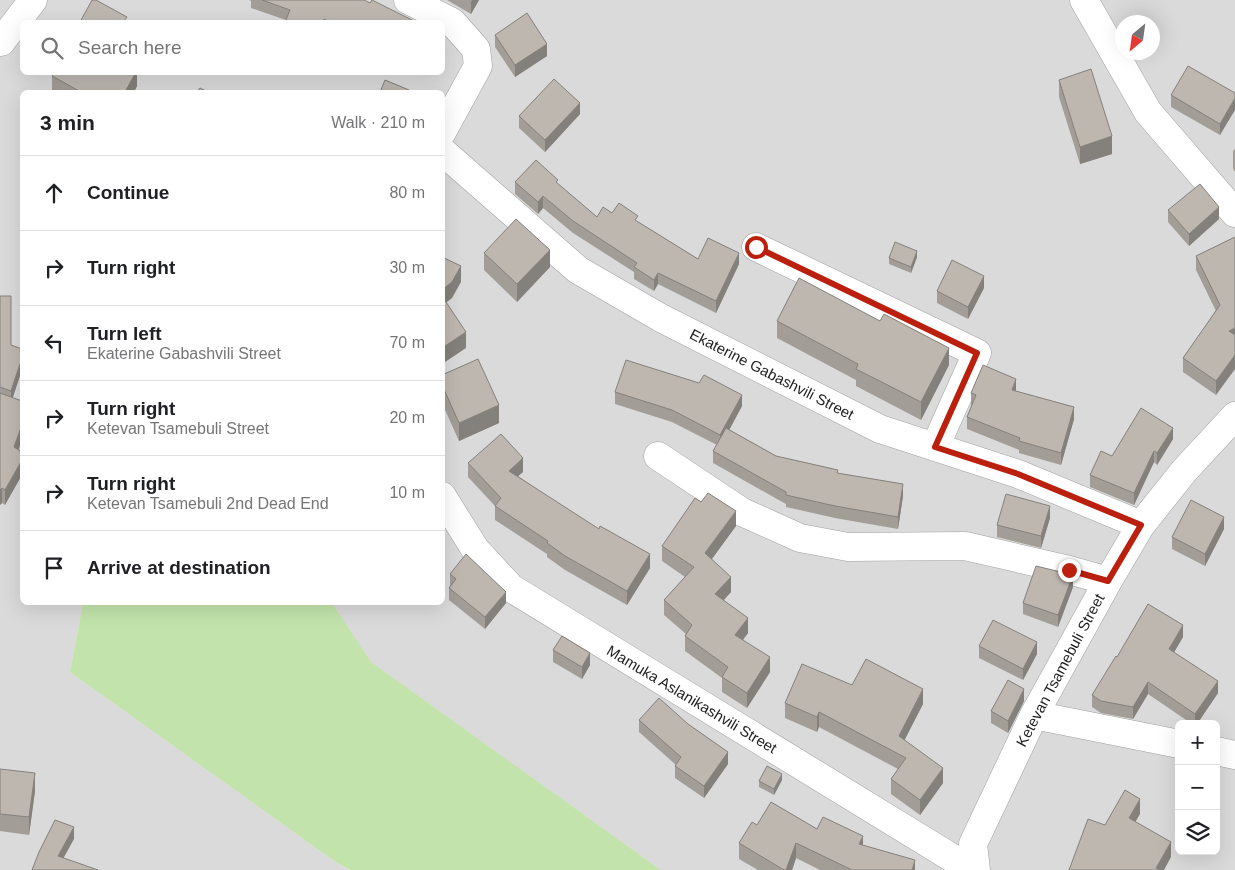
<!DOCTYPE html>
<meta charset="utf-8">
<style>
body{margin:0;font-family:Arial,sans-serif;background:#f2f2f2;color:#202124}
.controls{position:absolute;right:15px;bottom:15px;display:grid;overflow:hidden;border-radius:8px;box-shadow:0 5px 20px #0002}
.controls button{width:45px;height:45px;display:grid;place-items:center;padding:0;border:0;border-bottom:1px solid #e0e0e0;background:#fff;color:#202124;font:25px sans-serif}
.compass{position:absolute;left:1115px;top:15px;width:45px;height:45px;border-radius:50%;background:#fff;box-shadow:0 5px 20px #0002;rotate:209deg}
.stop{position:absolute;width:15px;height:15px;margin:-11px;border:4px solid #bb200e;border-radius:50%;background:#fff}
.stop.end{background:#bb200e;border-color:#fff;box-shadow:0 1px 5px #0008}
.list{margin:0;padding:0;list-style:none}
h2{display:flex;justify-content:space-between;align-items:center;height:65px;margin:0;padding:0 20px;font-size:21px}
h2 small{font-size:16px;font-weight:400;color:#757577}
.list li{display:grid;grid-template-columns:32px 1fr auto;gap:15px;align-items:center;box-sizing:border-box;height:75px;padding:0 20px;border-top:1px solid #e0e0e0}
.list b{display:block;font-size:19px;white-space:nowrap}
.list p{margin:0;font-size:16px;white-space:nowrap;color:#757577}
.list em{font-size:16px;font-style:normal;color:#757577}
.icon{flex:none;width:28px;height:28px;fill:none;stroke:currentColor;stroke-width:2;stroke-linecap:round;stroke-linejoin:round}
.map{position:relative;flex:none;width:1235px;height:870px;overflow:hidden}
.search{position:absolute;background:#fff;box-shadow:0 5px 20px #0002;left:20px;top:20px;width:425px;height:55px;display:flex;align-items:center;gap:12px;box-sizing:border-box;padding:0 18px;border-radius:8px;color:#757577;font-size:19px}
.panel{position:absolute;background:#fff;box-shadow:0 5px 20px #0002;left:20px;top:90px;width:425px;height:515px;border-radius:8px}
.map>svg:first-child{display:block}
</style>
<div class="map">
<svg width="1235" height="870" viewBox="0 0 1235 870">
<rect width="100%" height="100%" fill="#edebe3"/>
<path fill="#dbdada" fill-rule="evenodd" d="M0,0H1235V870H661L370,662L332,603L442,602V92H22V602L83,603L70,672L337,863L351,870H0ZM22,22H442V72H22ZM1122,22H1152V52H1122ZM1179,724H1216V851H1179Z"/>
<path fill="#c2e4ac" d="M83,603H332L371,662L661,870H351L337,863L70,672Z"/>
<g fill="none" stroke-linecap="round" stroke-linejoin="round">
<g stroke="#a1a1a1" stroke-width="29">
<path id="minor" d="M408,0L452,22L476,49L478,66L442,132
M1084,0L1148,112L1235,213
M1,42L33,0
M442,151L578,270L661,318L880,429L1018,474L1141,525
M756,247L977,353L935,447
M658,456L742,512L800,538L848,547L965,546L1069,570L1108,581
M442,496L475,549L511,588L972,870
M1034,715L1179,744
M1216,751L1235,755
M976,870L973,844L1034,715L1108,581L1141,525L1184,471L1235,416"/>
</g>
<use href="#minor" stroke="#fff" stroke-width="28"/>
</g>
<path fill="#a39d97" d="M249,0H334L370,3L416,22H285L286,20L251,8V1Z
M447,0H479L471,14Z
M495,35L547,56L515,77L495,47Z
M137,72V86L134,92H52V76Z
M1059,80L1112,154L1080,164L1059,97Z
M1235,93L1220,135L1171,107V95Z
M580,114L545,152L519,128V116Z
M1235,149V172L1233,169V151Z
M515,182L558,184L597,217L612,213L638,222L698,259L739,264L716,313L658,284L654,291L634,279V272L573,233L543,208L538,214L515,194Z
M1168,210L1219,219L1189,246L1168,222Z
M1235,237L1216,395L1183,372V358L1216,311L1196,270V256Z
M484,253L550,267L517,302L484,270Z
M917,257L911,273L889,264V258Z
M984,288L968,319L937,303V291Z
M0,296L11,345L13,398L22,401V439L19,450L5,505L2,503L0,505Z
M777,321L949,365L921,420L856,386V380L777,338Z
M442,375L499,423L459,441L442,403Z
M1016,391L1074,419L1061,465L1019,453V450L967,429V417L972,405H971V393Z
M615,392L742,406L729,430L776,456L838,474L903,496L898,529L835,518L786,507V504L713,463V451L717,445L672,422L615,404Z
M1173,439L1157,465L1154,462L1134,505L1090,487V475L1112,456Z
M468,463L523,472L518,476L650,568L627,605L565,570L547,557V554L495,520V506L468,477Z
M1050,518L1041,548L997,537V525Z
M736,526L712,559L731,592L724,600L748,633L743,640L770,672L747,708L722,692V678L685,651V636L686,634L664,615V600L685,577L662,561V546Z
M1224,529L1205,566L1172,549V537Z
M450,574L506,603L485,629L449,600V588L450,586Z
M1073,587L1058,627L1023,614V603Z
M1183,637L1174,652L1218,693L1197,724H1192L1148,694L1133,719L1101,713L1092,707V695Z
M979,646L1037,654L1023,680L979,658Z
M553,650L590,665L582,679L553,662Z
M852,685L923,704L904,740L943,783L920,815L891,794V779L898,769L819,727L817,732L785,718V703Z
M1024,701L1008,733L991,723V711Z
M639,720L728,764L704,798L675,778V766L676,765L639,732Z
M0,769L35,791L29,835L0,831Z
M782,780L774,795L759,787V781Z
M757,825L817,829L863,845L915,870H820L796,858L792,870H758L739,859V843Z"/>
<path fill="#84807b" d="M472,0H479L471,14V2Z
M547,44V56L515,77V65Z
M136,72H137V86L134,92H125Z
M1235,98V110L1220,135V124Z
M580,103V114L545,152V140Z
M1112,136V154L1080,164V147Z
M543,196V208L538,214V202Z
M1219,207V219L1189,246V234Z
M550,250V267L517,302V284Z
M917,251V257L911,273V267Z
M739,253V264L716,313V301Z
M461,266V282L452,298L442,306V290Z
M658,273V284L654,291V280Z
M984,276V288L968,319V307Z
M1235,328V342L1229,331Z
M466,332V348L442,364V348Z
M949,348V365L921,420V402Z
M1235,355V369L1216,395V381Z
M22,358V370L11,403V391Z
M1016,379V391L1012,390Z
M742,395V406L720,447V435Z
M499,405V423L459,441V423Z
M1074,407V419L1061,465V453Z
M22,425V439L14,462V447Z
M1173,428V439L1157,465V453Z
M1154,451V462L1134,505V493Z
M523,458V472L509,484V471Z
M22,460V475L5,505V490Z
M903,484V496L898,529V517Z
M2,488V503L0,505V490Z
M1050,506V518L1041,548V536Z
M736,511V526L705,568V553Z
M1224,517V529L1205,566V554Z
M650,554V568L627,605V591Z
M1073,575V587L1058,627V615Z
M731,577V592L715,609V594Z
M506,592V603L485,629V617Z
M748,618V633L735,650V635Z
M1183,625V637L1169,661V649Z
M1037,642V654L1023,680V669Z
M590,653V665L582,679V667Z
M770,657V672L747,708V693Z
M1218,681V693L1197,724H1195V714Z
M1148,682V694L1133,719V707Z
M923,689V704L899,751V736Z
M1024,689V701L1008,733V721Z
M819,712V727L817,732V717Z
M728,752V764L704,798V786Z
M943,768V783L920,815V800Z
M35,773V791L29,835V817Z
M782,774V780L774,795V789Z
M1140,799V814L1129,833V818Z
M74,827V839L58,868V856Z
M863,836V852L859,844Z
M1171,842V857L1164,870H1156V868Z
M796,843V858L792,870H786Z
M915,860V870H912Z"/>
<path fill="#bdb7b0" stroke="#84807b" d="M92,0H96L127,17L123,22H80Z
M262,0H364L370,3L372,0L416,22H330L324,19L323,22H285L290,10Z
M527,13L547,44L515,65L495,35Z
M1188,66L1235,93V98L1220,124L1171,95Z
M1091,69L1112,136L1080,147L1059,80Z
M55,72H136L125,92H81L52,76Z
M554,79L580,103L545,140L519,116Z
M385,80L409,90L408,92H380Z
M200,88L208,92H197Z
M536,160L558,180L556,182L597,217L603,207L612,213L619,203L638,216L635,220L698,259L708,238L739,253L716,301L658,273L654,280L634,267L637,263L573,221L543,196L538,202L515,182Z
M1200,184L1219,207L1189,234L1168,210Z
M516,219L550,250L517,284L484,253Z
M1235,237V328L1229,331L1235,335V355L1216,381L1183,358L1220,305L1196,256Z
M895,242L917,251L911,267L889,258Z
M442,257L461,266L452,282L442,290Z
M952,260L984,276L968,307L937,291Z
M799,278L880,321L884,314L949,348L921,402L856,369L858,364L777,321Z
M0,296H11V345L22,349V358L11,391L0,387Z
M442,296L466,332L442,348Z
M478,359L499,405L459,423L442,385V375Z
M626,360L699,383L704,375L742,395L720,435L672,410L615,392Z
M983,365L1016,379L1012,390L1074,407L1061,453L1019,441L1020,438L967,417L976,395L971,393Z
M0,393L22,401V425L14,447L22,452V460L5,490L2,488L0,490Z
M1141,408L1173,428L1157,453L1154,451L1134,493L1090,475L1101,451L1112,456Z
M726,428L776,456L838,470L837,473L903,484L898,517L835,506L786,495V492L713,451Z
M501,434L523,458L509,471L599,529L600,526L650,554L627,591L565,556L547,543L548,541L495,506L501,498L468,463Z
M708,493L736,511L705,553L731,577L715,594L748,618L735,635L770,657L747,693L722,677L728,667L685,636L692,625L664,600L694,567L662,546L695,498L701,502Z
M1006,494L1050,506L1041,536L997,525Z
M1191,500L1224,517L1205,554L1172,537Z
M466,554L506,592L485,617L449,588L456,579L450,574Z
M1036,566L1073,575L1058,615L1023,603Z
M1148,604L1183,625L1169,649L1218,681L1195,714L1148,682L1133,707L1101,701L1092,695L1116,656L1117,657Z
M993,620L1037,642L1023,669L979,646Z
M562,636L590,653L582,667L553,650Z
M866,659L923,689L899,736L943,768L920,800L891,779L906,758L819,712L817,717L785,703L802,664L852,685Z
M1008,680L1024,689L1008,721L991,711Z
M659,698L688,724L728,752L704,786L675,766L681,757L639,720Z
M767,766L782,774L774,789L759,781Z
M0,769L35,773L29,817L0,814Z
M1125,790L1140,799L1129,818L1171,842L1156,868L1161,870H1069L1088,819L1105,825Z
M771,802L817,829L823,817L863,836L859,844L915,860L912,870H852L796,843L786,870H784L739,843L752,822L757,825Z
M55,820L74,827L58,856L98,870H32L39,852Z"/>
<g fill="none" stroke-linecap="round" stroke-linejoin="round">
<path stroke="#bb200e" stroke-width="6" d="M756,247L977,353L935,447L1018,474L1141,525L1108,581L1069,570"/>
</g>
<g text-anchor="middle" dominant-baseline="central" stroke-width="4.5" stroke-linejoin="round" paint-order="stroke">
<g font-size="15" fill="#1d1d1d" stroke="#fff">
<text transform="translate(772 374) rotate(27)">Ekaterine Gabashvili Street</text>
<text transform="translate(1060 670) rotate(-62)">Ketevan Tsamebuli Street</text>
<text transform="translate(692 699) rotate(31)">Mamuka Aslanikashvili Street</text>
</g>
</g>
</svg>
<div class="controls">
<button>+</button>
<button>−</button>
<button><svg class="icon" aria-label="layers" viewBox="0 0 24 24"><path d="M12 4l9 5-9 5-9-5zM3 14l9 5 9-5"/></svg></button>
</div>
<svg class="compass" viewBox="-18 -18 36 36"><path d="M0-13l5 13h-10z" fill="#e53935"/><path d="M0 13l5-13h-10z" fill="#757577"/></svg>
<div class="stop" style="left:756px;top:247px"></div>
<div class="stop end" style="left:1069px;top:570px"></div>
<div class="search"><svg class="icon" aria-label="search" viewBox="0 0 24 24"><circle cx="10" cy="10" r="6"/><path d="M15 15l6 6"/></svg>Search here</div>
<section class="panel">
<h2>3 min<small>Walk · 210 m</small></h2>
<ul class="list">
<li><svg class="icon" aria-label="ahead" viewBox="0 0 24 24"><path d="M12 20V5M6 11l6-6 6 6"/></svg><div><b>Continue</b></div><em>80 m</em></li>
<li><svg class="icon" aria-label="right" viewBox="0 0 24 24"><path d="M7 20v-9h11M14 6l5 5-5 5"/></svg><div><b>Turn right</b></div><em>30 m</em></li>
<li><svg class="icon" aria-label="left" viewBox="0 0 24 24"><path d="M17 20v-9H6M10 6l-5 5 5 5"/></svg><div><b>Turn left</b><p>Ekaterine Gabashvili Street</p></div><em>70 m</em></li>
<li><svg class="icon" aria-label="right" viewBox="0 0 24 24"><path d="M7 20v-9h11M14 6l5 5-5 5"/></svg><div><b>Turn right</b><p>Ketevan Tsamebuli Street</p></div><em>20 m</em></li>
<li><svg class="icon" aria-label="right" viewBox="0 0 24 24"><path d="M7 20v-9h11M14 6l5 5-5 5"/></svg><div><b>Turn right</b><p>Ketevan Tsamebuli 2nd Dead End</p></div><em>10 m</em></li>
<li><svg class="icon" aria-label="arrive" viewBox="0 0 24 24"><path d="M6 21V4h12l-3 4 3 4H6"/></svg><div><b>Arrive at destination</b></div></li>
</ul>
</section>
</div>
